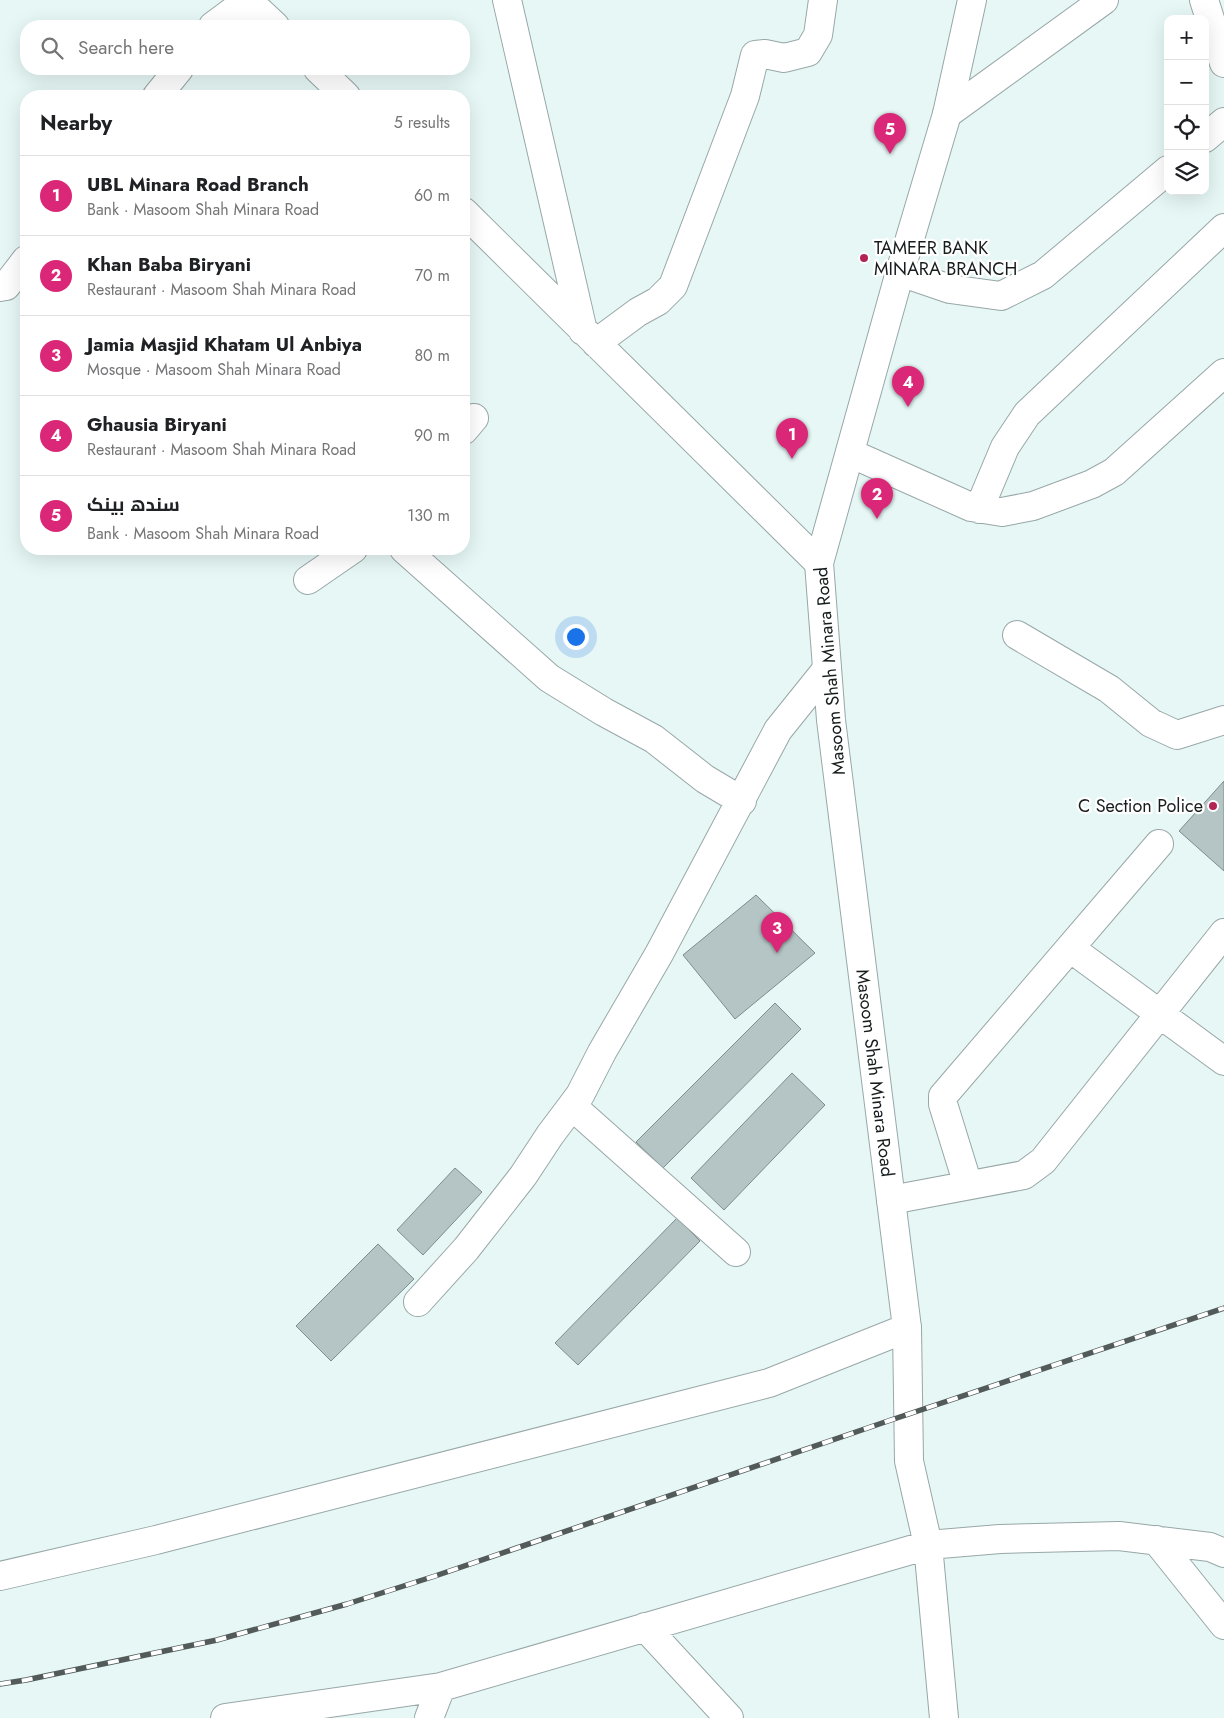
<!DOCTYPE html>
<meta charset="utf-8">
<style>
body{margin:0;font-family:Jost,Cairo,sans-serif;background:#f6f6f6;color:#202124}
.controls{position:absolute;right:15px;top:15px;display:grid;overflow:hidden;border-radius:10px;box-shadow:0 5px 20px #0002}
.controls button{width:45px;height:45px;display:grid;place-items:center;padding:0;border:0;border-bottom:1px solid #e0e0e0;background:#fff;color:#202124;font:25px sans-serif}
.you{position:absolute;left:575px;top:636px;width:18px;height:18px;margin:-12px;border:4px solid #fff;border-radius:50%;background:#1a73e8;box-shadow:0 0 0 8px #1a73e833}
.badge{display:grid;place-items:center;width:32px;height:32px;border-radius:50%;background:#db2777;color:#fff;font-size:16px;font-weight:700}
.pin{position:absolute;translate:-50% -41px;filter:drop-shadow(0 1px 2px #0008)}
.pin::after{content:'';position:absolute;top:26px;width:18px;height:15px;background:inherit;clip-path:polygon(0 0,100% 0,50% 100%)}
.list{margin:0;padding:0;list-style:none}
h2{display:flex;justify-content:space-between;align-items:center;height:65px;margin:0;padding:0 20px;font-size:21px}
h2 small{font-size:16px;font-weight:400;color:#757577}
.list li{display:grid;grid-template-columns:32px 1fr auto;gap:15px;align-items:center;box-sizing:border-box;height:80px;padding:0 20px;border-top:1px solid #e0e0e0}
.list b{display:block;font-size:19px;white-space:nowrap}
.list p{margin:0;font-size:16px;white-space:nowrap;color:#757577}
.list em{font-size:16px;font-style:normal;color:#757577}
.icon{flex:none;width:28px;height:28px;fill:none;stroke:currentColor;stroke-width:2;stroke-linecap:round;stroke-linejoin:round}
.map{position:relative;flex:none;width:1224px;height:1718px;overflow:hidden}
.search{position:absolute;background:#fff;box-shadow:0 5px 20px #0002;left:20px;top:20px;width:450px;height:55px;display:flex;align-items:center;gap:12px;box-sizing:border-box;padding:0 18px;border-radius:20px;color:#757577;font-size:19px}
.panel{position:absolute;background:#fff;box-shadow:0 5px 20px #0002;left:20px;top:90px;width:450px;height:465px;border-radius:20px}
.map>svg:first-child{display:block}
</style>
<div class="map">
<svg width="1224" height="1718" viewBox="0 0 1224 1718">
<rect width="100%" height="100%" fill="#e6f7f6"/>
<path fill="#b5c5c5" stroke="#7d8c8c" d="M1224,781V871L1179,831Z
M756,895L815,953L735,1019L683,955Z
M775,1003L801,1029L663,1168L636,1142Z
M792,1073L825,1105L724,1210L691,1178Z
M455,1168L482,1192L423,1255L397,1230Z
M677,1218L700,1241L578,1365L555,1343Z
M378,1244L414,1279L331,1361L296,1326Z"/>
<g fill="none" stroke-linecap="round" stroke-linejoin="round">
<g stroke="#98a7a7" stroke-width="30">
<path id="minor" d="M507,0L583,331
M1204,0L1224,63
M213,26L236,9L259,11L275,26
M318,69L346,96
M157,96L179,69
M947,114L1104,0
M1205,138L1224,122
M464,212L819,563
M900,272L950,289L1001,296L1043,275L1168,170
M0,287L6,286L26,260
M596,343L638,312L658,301L673,286L745,96L755,55L765,54L784,58L808,52L818,35L823,0
M464,430L474,418
M850,453L971,507L1002,512L1033,506L1092,484L1114,472L1224,373
M979,509L1005,447L1027,414L1224,228
M404,549L549,678L604,712L654,739L705,779L742,801
M308,580L353,549
M1017,635L1109,689L1151,723L1177,735L1224,720
M1070,948L1224,1061
M572,1106L736,1252
M968,1185L943,1104V1096L1159,844
M891,1200L1024,1175L1043,1161L1224,933
M418,1302L466,1249L523,1176L550,1135L580,1095L602,1052L659,954L778,730L827,669
M907,1328L909,1461L928,1545L944,1718
M1156,1540L1224,1625
M645,1627L729,1718
M225,1718L441,1687L928,1545L1000,1539L1119,1536L1210,1547L1224,1553
M429,1718L441,1687"/>
</g>
<g stroke="#98a7a7" stroke-width="30">
<path id="secondary" d="M0,1576L156,1540L769,1383L907,1328L831,720L819,563L900,272L947,114L972,0"/>
</g>
<use href="#minor" stroke="#fff" stroke-width="28"/>
<use href="#secondary" stroke="#fff" stroke-width="28"/>
<g stroke="#525b5a" stroke-width="5.5">
<path id="rail" d="M0,1684L26,1680L217,1640L347,1604L435,1576L888,1421L1224,1308"/>
</g>
<use href="#rail" stroke="#fff" stroke-width="4" stroke-dasharray="11" stroke-linecap="butt"/>
</g>
<g fill="#b32354" stroke="#fff" stroke-width="2">
<circle cx="864" cy="258" r="5"/>
<circle cx="1213" cy="806" r="5"/>
</g>
<g text-anchor="middle" dominant-baseline="central" stroke-width="4.5" stroke-linejoin="round" paint-order="stroke">
<g font-size="18" fill="#171d1d" stroke="#fff" text-anchor="start">
<text x="874" y="248">TAMEER BANK<tspan x="874" dy="21">MINARA BRANCH</tspan></text>
<text x="1203" y="806" text-anchor="end">C Section Police</text>
</g>
<g font-size="18" fill="#171d1d" stroke="#fff">
<text transform="translate(830 671) rotate(-95)">Masoom Shah Minara Road</text>
<text transform="translate(875 1073) rotate(83)">Masoom Shah Minara Road</text>
</g>
</g>
</svg>
<div class="controls">
<button>+</button>
<button>−</button>
<button><svg class="icon" aria-label="locate" viewBox="0 0 24 24"><circle cx="12" cy="12" r="6"/><path d="M12 2v4M12 18v4M2 12h4M18 12h4"/></svg></button>
<button><svg class="icon" aria-label="layers" viewBox="0 0 24 24"><path d="M12 4l9 5-9 5-9-5zM3 14l9 5 9-5"/></svg></button>
</div>
<div class="you"></div>
<div class="pin badge" style="left:792px;top:459px">1</div>
<div class="pin badge" style="left:877px;top:519px">2</div>
<div class="pin badge" style="left:777px;top:953px">3</div>
<div class="pin badge" style="left:908px;top:407px">4</div>
<div class="pin badge" style="left:890px;top:154px">5</div>
<div class="search"><svg class="icon" aria-label="search" viewBox="0 0 24 24"><circle cx="10" cy="10" r="6"/><path d="M15 15l6 6"/></svg>Search here</div>
<section class="panel">
<h2>Nearby<small>5 results</small></h2>
<ul class="list">
<li><span class="badge">1</span><div><b>UBL Minara Road Branch</b><p>Bank · Masoom Shah Minara Road</p></div><em>60 m</em></li>
<li><span class="badge">2</span><div><b>Khan Baba Biryani</b><p>Restaurant · Masoom Shah Minara Road</p></div><em>70 m</em></li>
<li><span class="badge">3</span><div><b>Jamia Masjid Khatam Ul Anbiya</b><p>Mosque · Masoom Shah Minara Road</p></div><em>80 m</em></li>
<li><span class="badge">4</span><div><b>Ghausia Biryani</b><p>Restaurant · Masoom Shah Minara Road</p></div><em>90 m</em></li>
<li><span class="badge">5</span><div><b>سندھ بینک</b><p>Bank · Masoom Shah Minara Road</p></div><em>130 m</em></li>
</ul>
</section>
</div>
